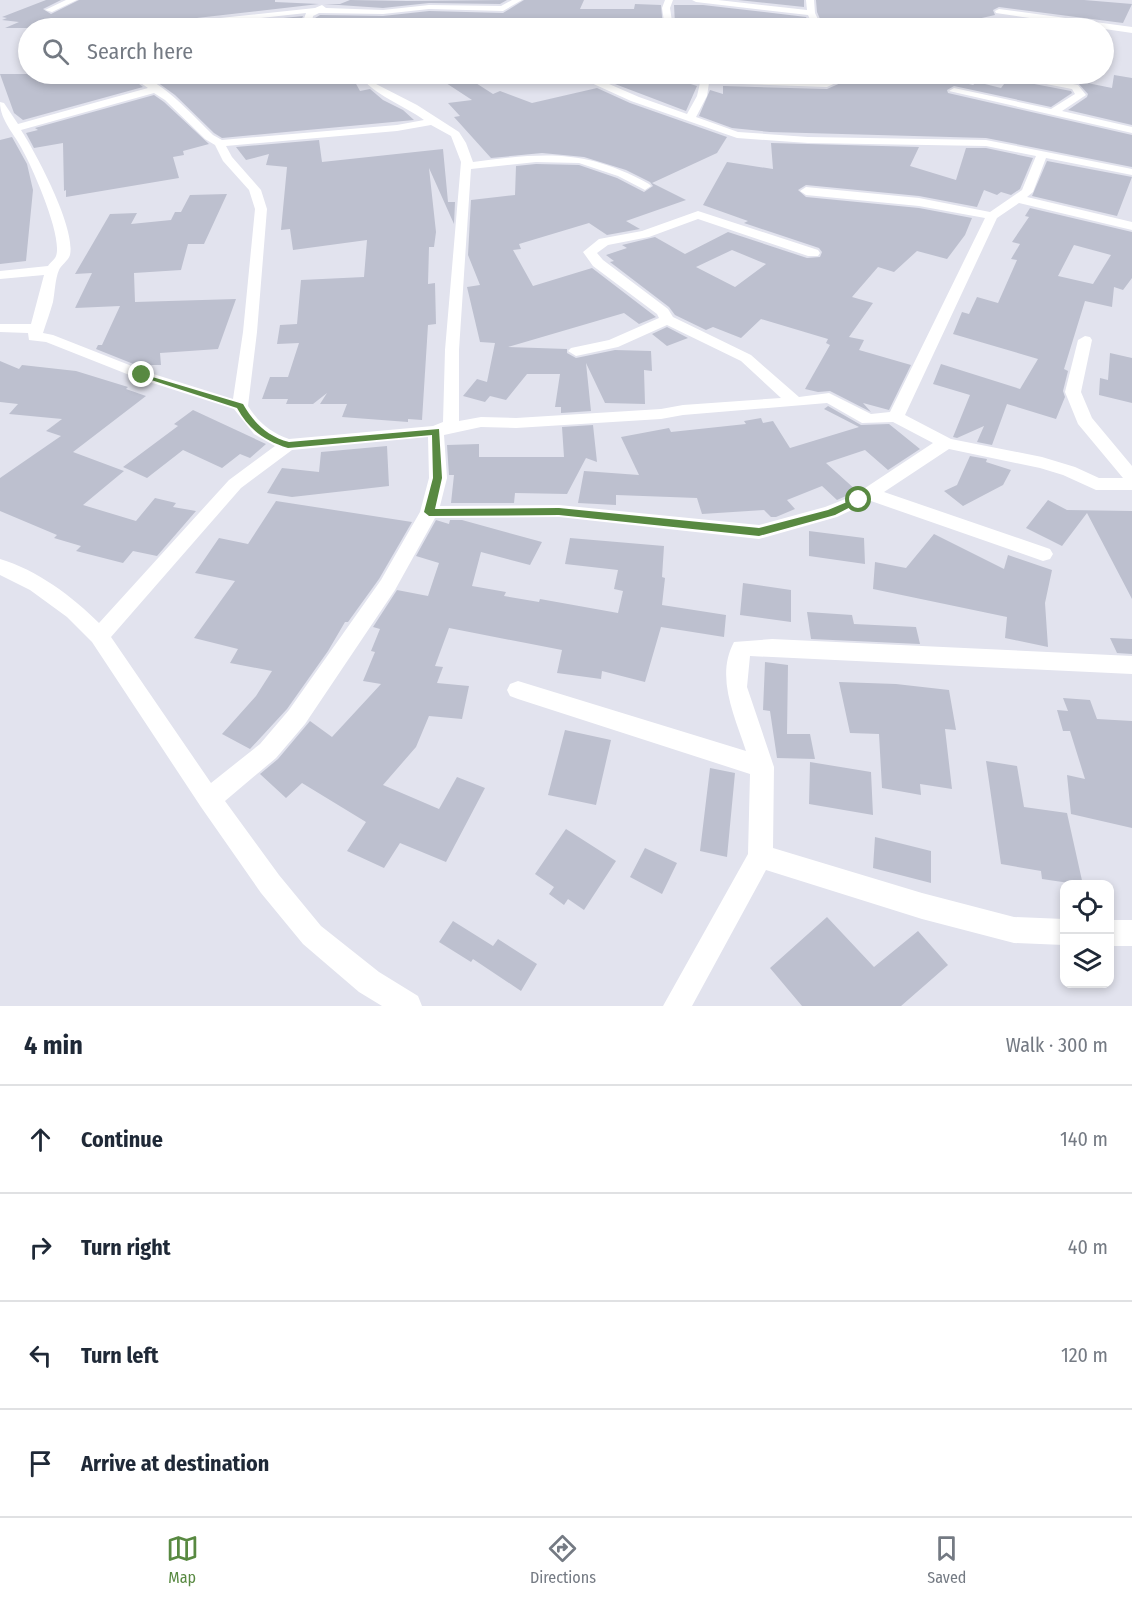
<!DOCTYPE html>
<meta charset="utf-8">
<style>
body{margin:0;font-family:"Fira Sans Condensed",sans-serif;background:#f2f2f3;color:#1f2937}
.controls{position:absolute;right:18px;bottom:18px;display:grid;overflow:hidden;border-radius:12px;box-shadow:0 3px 9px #0003}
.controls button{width:54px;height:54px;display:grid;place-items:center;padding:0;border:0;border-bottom:2px solid #e0e1e3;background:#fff;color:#1f2937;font:30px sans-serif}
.stop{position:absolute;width:18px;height:18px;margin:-14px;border:4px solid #588941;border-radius:50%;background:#fff}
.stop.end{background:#588941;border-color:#fff;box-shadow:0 2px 6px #0008}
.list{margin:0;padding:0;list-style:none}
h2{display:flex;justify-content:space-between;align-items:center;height:78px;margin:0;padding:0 24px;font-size:26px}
h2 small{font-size:20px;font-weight:400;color:#747a83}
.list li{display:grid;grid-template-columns:39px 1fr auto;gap:18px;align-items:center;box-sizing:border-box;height:108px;padding:0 24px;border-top:2px solid #e0e1e3}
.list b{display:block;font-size:22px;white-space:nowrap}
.list em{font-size:20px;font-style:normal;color:#747a83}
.icon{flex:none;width:33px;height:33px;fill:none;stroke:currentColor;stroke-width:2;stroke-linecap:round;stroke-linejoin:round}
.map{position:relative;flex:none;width:1132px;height:1006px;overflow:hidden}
.search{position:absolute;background:#fff;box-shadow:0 3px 9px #0003;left:18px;right:18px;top:18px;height:66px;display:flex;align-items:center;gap:15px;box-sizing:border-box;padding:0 21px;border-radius:33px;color:#747a83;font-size:22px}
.sheet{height:510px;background:#fff}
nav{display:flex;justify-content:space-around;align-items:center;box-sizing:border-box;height:84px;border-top:2px solid #e0e1e3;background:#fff;font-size:16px;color:#747a83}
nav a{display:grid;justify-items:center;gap:3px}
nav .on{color:#588941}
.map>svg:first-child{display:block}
</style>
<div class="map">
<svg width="1132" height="1006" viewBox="0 0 1132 1006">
<rect width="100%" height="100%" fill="#e2e3ee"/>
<path fill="#bdc0cf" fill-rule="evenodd" d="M46,0H61L43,9L51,14L79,0H275V2L319,4L153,23L147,28H116L115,26L85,28H5L19,22L2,20L7,18L2,17Z
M350,0L407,1L507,0L500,4L429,3L383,8L324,4H340Z
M524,0H584L580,9H634L635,4L661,5L663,28L546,27L540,23L492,19L486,25L489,28H496H424L423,21L363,22L364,28L313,27L315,18L320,15L383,16L429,11L503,13Z
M738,0H804V7Z
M816,0H1084L1132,4L1123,23L999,7L993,10L995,15L973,20L969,19L942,28H925L904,22L892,28H870L832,20L836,28H824L817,12Z
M674,5H703L806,17L812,28H743L675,24Z
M303,16L299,27L188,28Z
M0,74H126L143,87L23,120L14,113Z
M193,74H328L329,78L351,75L360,91L370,89L383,100L403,110L414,120L222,138L214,133L175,95L157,82Z
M658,74L697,86L686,111L615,84Z
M786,74H833L824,79L787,77Z
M847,74H927L973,85L977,82L1001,88L1008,79L1071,91L1072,93L1051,107L954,86L947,90L948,93L1132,135V167L986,138L770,132L732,128L699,116L710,90L723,94V86L827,89L843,82Z
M1048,75L1112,88L1114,75L1132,78V125L1068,110L1087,97L1088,94L1078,83L1046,76Z
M468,78L493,94L500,91L532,103L597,88L630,103L727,137L717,153L652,183L686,200L626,221L640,229L607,235L589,223L519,244L521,249L513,250L533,286L592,268L656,317L639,324L624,313L508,347L567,349V353L576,358L615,350L651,351L652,371L644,370L645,404L605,403L586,363L591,411L561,413V407H555L560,374H527L506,400L490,396L485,402L463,396L477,379L487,382L495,343L480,342L467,287L480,285L468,255L471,200L515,195L516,166L536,164L579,165L617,178L644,192L653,186L650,182L626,170L584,157L542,153L491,158L454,117L460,116L448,103L472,100L446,83Z
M154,95L164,102L209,144L183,151L184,155L173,157L179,178L66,197V190L64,191L63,143L34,148L26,133L38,130L35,128Z
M12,137L27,164L33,190L26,261L0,264V140Z
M319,140L322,162L443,149L448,202H455L454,224L429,168L436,232L434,247H429L428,284L435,283L436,324L428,325L422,420L408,419V422L342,417L347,404H320L327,393L313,404H286L288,399H262L270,377H288L299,343L277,344L280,325L297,324L301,280L364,277L367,240L293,250L290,229L281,230L287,167L266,165L269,154L246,160L236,147Z
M771,143L919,147L910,166L956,180L966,148H986L1033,158L1020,189L1011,195L1001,192L997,195L984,190L977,207L919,196L806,185L798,190L806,197L919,208L972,218L965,235L947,259L917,251L894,272L878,267L852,297L873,303L849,337L864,340L859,350L911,365L889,410L863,403L871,412L830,391L818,392L805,389L830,345L826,343L828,339L761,319L741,338L713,327L706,330L675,315L669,307L610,262L614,261L606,255L627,248L622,245L655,237L685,254L728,232L807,258L820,257L822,252L819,248L744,223L748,221L703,205L727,162L773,169ZM732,250L766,264L735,287L696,267Z
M1047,161L1132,177L1117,216L1032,196Z
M227,194L204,244H188L181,270L134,273L135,302L236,299L218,349L160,353L161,365H136L96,349L98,345H102L120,306L75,308L92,273L75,274L110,214L137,213L131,224L171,220L175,212H181L190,195Z
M1030,208L1132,232V278L1123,290L1114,287L1112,307L1085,301L1064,369L1068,371L1063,391L1065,397L1056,419L1007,404L992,445L977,442L984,426L957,438L953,437L970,395L933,384L941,364L1020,389L1038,359L953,334L962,312L969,314L977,297L998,303L1017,260L1011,259L1020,244L1012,242L1029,217L1025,216ZM1074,245L1111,255L1093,284L1058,276Z
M667,327L688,338L667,346L652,334Z
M1110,353L1132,358V403L1099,395L1100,378L1108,380Z
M0,361L19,369L22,365L76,371L128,387L126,389L146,396L73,452L124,471L83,505L136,521L155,498L176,503L173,507L196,511L157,556L133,551L123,563L76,551L81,546L54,538L57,535L0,511V478L61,436L46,431L62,419L9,414L18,404L0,402Z
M828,406L861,425L889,424L920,449L888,470L865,450L826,463L857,491L837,500L822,486L787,500L795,509L776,517H771L764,510L702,514L697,498L616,495V505L578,503L584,471L639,475L621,437L669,428L671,432L746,424L744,421L761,418L763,423L773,421L790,448L859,427L824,409Z
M193,410L266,444L250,458L240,454L222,468L183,450L147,478L123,467L178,426L174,424Z
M593,425L597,462L586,458L567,494L515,493L514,503H451L454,475H449L447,445L479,444V457H564L562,427Z
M387,446L389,486L292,497L267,493L282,468L319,472L321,452Z
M970,456L987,459L986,462L1011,470L1003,485L963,506L944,491L957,485Z
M1048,500L1067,510L1132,511V599L1087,513L1062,546L1026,528Z
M276,501L412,522L379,579L348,622H345L328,651L287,709L250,749L222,734L256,696L272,671L230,663L238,649L194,638L235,581L195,573L219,538L248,544Z
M436,520L449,524L450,520H462L542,542L530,565L481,552L472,586L506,592L504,596L539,602L540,599L618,613L623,591L614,589L618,570L565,564L570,538L664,546L662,577L665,578L662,605L726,615L724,637L661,627L645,682L602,671L601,679L557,673L562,650L449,628L435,666L443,667L437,683L469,686L462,719L429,716L416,747L383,785L439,809L457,777L485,788L446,862L400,843L384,868L347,851L366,822L302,783L286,798L260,774L278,759L310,721L332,737L381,684L363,681L375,652L371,651L380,629L373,627L397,590L428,596L439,563L416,556Z
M809,531L864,538L865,564L809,556Z
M934,534L1004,569L1008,555L1052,570L1045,603L1048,647L1005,638L1007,617L873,589L875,562L906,568Z
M743,583L791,590V622L740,615Z
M807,612L852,615L854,624L916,627L920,644L811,639Z
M1110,638L1132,639V654L1117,653Z
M765,662L788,665L787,734H810L815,759L777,758L770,711L763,710Z
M839,682L896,684L949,690L956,730L945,729L952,789L920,784L921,795L882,788L879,734L850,733Z
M1063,698L1090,700L1097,719L1132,721V828L1071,814L1067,775L1085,779L1070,731H1063L1057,710L1068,711Z
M565,730L611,740L596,805L548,795Z
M986,761L1017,766L1024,807L1067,813L1083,885L1042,879L1041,871L1001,864Z
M810,762L871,772L873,815L809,804Z
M710,768L735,773L727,857L700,851Z
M566,829L616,861L584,910L568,899L564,905L549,894L554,887L535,874Z
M875,837L931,851V883L873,868Z
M645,848L677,863L662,894L630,877Z
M827,917L874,967L918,931L948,965L901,1006H802L770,968Z
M453,921L493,946L498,939L537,964L521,991L473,959L471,962L439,942Z"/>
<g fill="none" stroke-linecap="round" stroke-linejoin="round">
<path fill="#fff" fill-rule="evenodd" d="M66,0H77L52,12L45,10Z
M512,0H522L503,11L429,9L383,14L319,13L313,16L311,28L301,27L306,13L172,28H149L153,25L315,8L322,5L326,8L383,10L429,5L501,6Z
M665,0H673L670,8L673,28H665L662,8Z
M692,0H718L807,10L806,0H814L815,13L822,28H814L808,15L696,2Z
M999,9L1132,27V33L996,13L995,11Z
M492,21L540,25L544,28L489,26L488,24Z
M128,74C154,71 194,117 213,135L222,140L397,125L424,120C402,104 375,96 358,74H368L376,84L417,105L459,132L466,143L473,162C543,153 584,148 649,184L651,186L645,190L618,176L579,163L536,162L471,169L459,350V421L481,417L516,418L661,409L683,405L781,398L741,361L667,325L618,347L576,356L568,351L571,348L609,340L659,318L657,314L593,266L583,252L599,239L642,231L698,211L818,250L820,253L818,256H808L698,219L649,237L608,245L597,253L603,260L668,309L673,317L751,355L799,397L829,393L871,414L890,412L985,218L919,206L806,195L800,191L806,187L919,198L990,212L1022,190L1036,156L986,146L808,143L737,138L631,101L576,76L575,74H586L639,97L687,114L697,96L702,74H710V77L825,81L837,74H845L842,80L827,87L709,83L707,96L696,117L738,132L808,137L986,140L1132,169V175L1046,158L1033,192L1027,197L1132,222V230L1019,203L997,218L905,415L951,439L1042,457L1075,467L1099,478H1123L1078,424L1065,392L1078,340L1085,336L1090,337L1092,340L1081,392L1092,418L1132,466V490H1096L1063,475L1040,468L949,449L884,492L1050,549L1053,554L1050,559L1043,561L871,501L837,517L759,539L559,517L435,518L395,590L305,724L276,758L225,801L279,875L321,926L379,972L418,996L422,1006H382L359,992L303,944L261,893L201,807L92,642L67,617L30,590L0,575V559C37,570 72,596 99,623L229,480L275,446L254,434L234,409L137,378L46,342L29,340L28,333L0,332V324H31L44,275L0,279V271L48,266C50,263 55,259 56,256C63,237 33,169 23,151C15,134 0,121 0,102L4,103L18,124L148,88ZM154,93L165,100L205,139L215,145L223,161L249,190L255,209L243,332L233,399L147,372L53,335L43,333C46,323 50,313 53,302C55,292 55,279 59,270C61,265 68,261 70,255C76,228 36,153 21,130ZM431,125L451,136L461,162L445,350L443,422L433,426L289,439C271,433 258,422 248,406L257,332L267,209L261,190L232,157L226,146L397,131ZM827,403L862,423L893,422L933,443L853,496L825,507L759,525L559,505L440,506L447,478L444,435L481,427L516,428L661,419L683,415ZM428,437L429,478L420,512L381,580L289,710L260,744L211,783L111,637L241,488L292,450Z
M1006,74H1022L1078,85L1086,95L1062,111L1132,127V133L949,91L954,88L1051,109L1075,94L1072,89L1010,77Z
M772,639L1132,656V674L750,656L747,687L774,767L773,848L922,893L1014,917L1064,919V945L1014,943L922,919L766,870L692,1006H663L748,854L750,774L518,699L510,696L507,690L510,684L518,681L746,751C735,717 715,677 734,642Z
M1110,920H1132V946H1110Z"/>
</g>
<path fill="#588941" d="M139,373L243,404C254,423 267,436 289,442L439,429L442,478L435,509L559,508L759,528L828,510L859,497L864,500L835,515L759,536L559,515L429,516L424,512L433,478L432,435L288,448C265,441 249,430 237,408L139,376Z"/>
</svg>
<div class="controls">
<button><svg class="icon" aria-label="locate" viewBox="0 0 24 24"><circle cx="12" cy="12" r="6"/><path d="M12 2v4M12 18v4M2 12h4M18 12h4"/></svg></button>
<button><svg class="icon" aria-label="layers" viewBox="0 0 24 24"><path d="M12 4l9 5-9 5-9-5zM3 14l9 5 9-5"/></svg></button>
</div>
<div class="stop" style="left:859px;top:500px"></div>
<div class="stop end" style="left:142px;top:375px"></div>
<div class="search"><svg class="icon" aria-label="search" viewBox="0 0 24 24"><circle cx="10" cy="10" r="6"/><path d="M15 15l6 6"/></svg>Search here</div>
</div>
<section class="sheet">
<h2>4 min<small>Walk · 300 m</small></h2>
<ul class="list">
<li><svg class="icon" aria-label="ahead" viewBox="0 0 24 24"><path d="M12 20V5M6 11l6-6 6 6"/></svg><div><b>Continue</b></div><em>140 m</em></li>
<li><svg class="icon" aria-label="right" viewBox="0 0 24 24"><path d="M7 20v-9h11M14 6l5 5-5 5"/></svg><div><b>Turn right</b></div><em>40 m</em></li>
<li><svg class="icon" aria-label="left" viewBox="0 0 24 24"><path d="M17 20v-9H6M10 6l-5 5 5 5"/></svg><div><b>Turn left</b></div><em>120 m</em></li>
<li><svg class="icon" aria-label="arrive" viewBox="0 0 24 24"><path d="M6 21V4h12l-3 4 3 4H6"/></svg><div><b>Arrive at destination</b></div></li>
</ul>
</section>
<nav>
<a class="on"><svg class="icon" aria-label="map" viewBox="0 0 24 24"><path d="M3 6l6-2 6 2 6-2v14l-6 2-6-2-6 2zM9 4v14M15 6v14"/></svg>Map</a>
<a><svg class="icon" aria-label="directions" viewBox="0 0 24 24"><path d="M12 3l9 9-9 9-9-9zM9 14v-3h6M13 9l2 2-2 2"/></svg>Directions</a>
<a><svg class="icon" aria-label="saved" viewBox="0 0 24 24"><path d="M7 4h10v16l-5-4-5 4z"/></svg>Saved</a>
</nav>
